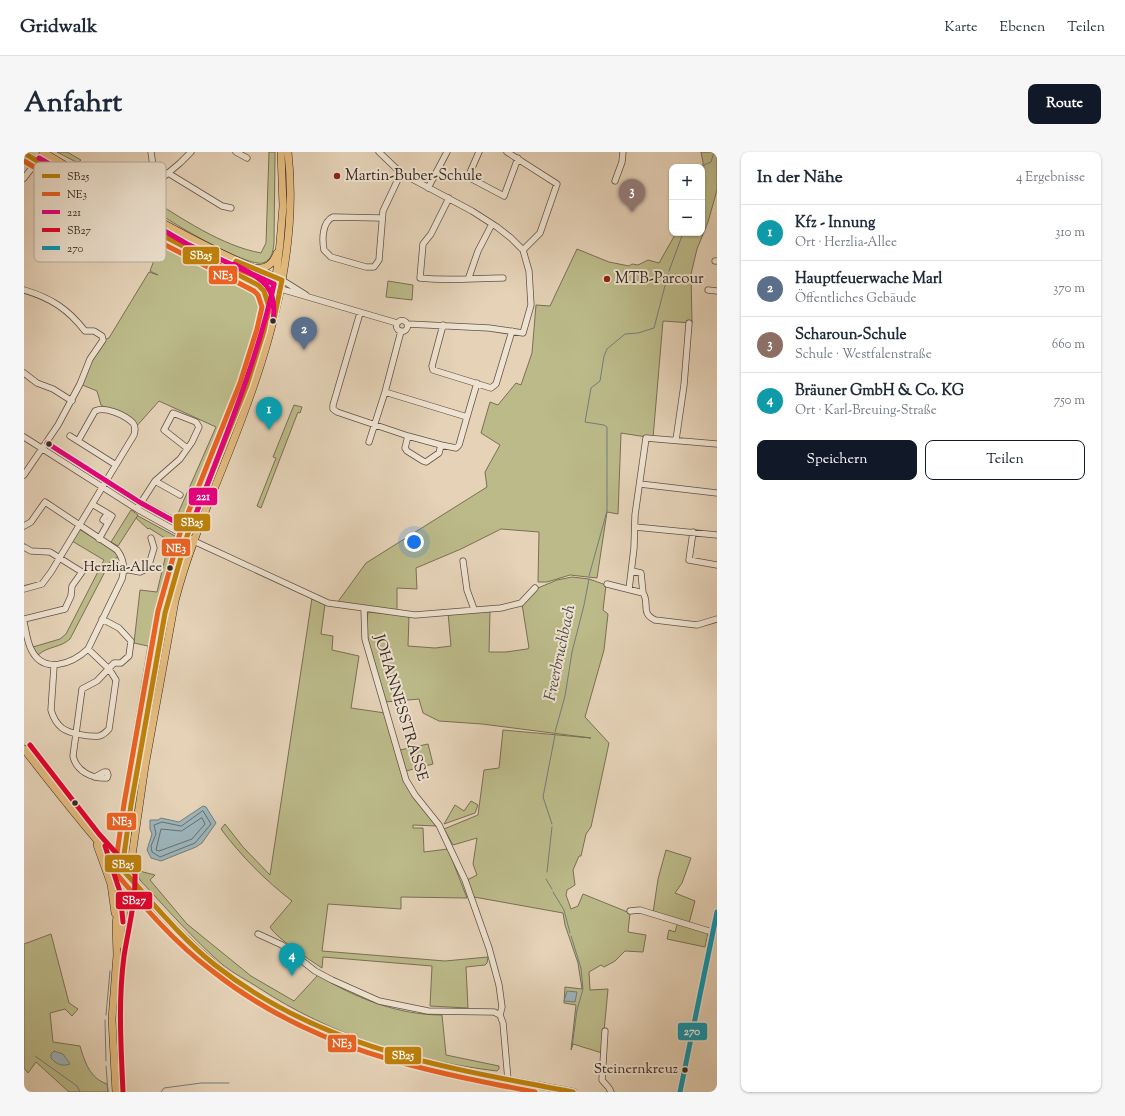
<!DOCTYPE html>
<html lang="de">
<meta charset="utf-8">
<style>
body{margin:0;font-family:"Sorts Mill Goudy",serif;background:#f6f6f7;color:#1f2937}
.controls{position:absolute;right:12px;top:12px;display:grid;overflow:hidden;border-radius:8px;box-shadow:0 1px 3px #0004}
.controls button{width:36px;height:36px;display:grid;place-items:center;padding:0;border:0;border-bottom:1px solid #e0e1e3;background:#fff;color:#1f2937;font:20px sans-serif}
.you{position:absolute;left:390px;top:390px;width:14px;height:14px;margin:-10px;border:3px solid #fff;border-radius:50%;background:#1a73e8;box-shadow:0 0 0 6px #1a73e833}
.badge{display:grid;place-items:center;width:26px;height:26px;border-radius:50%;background:#111827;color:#fff;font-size:13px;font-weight:700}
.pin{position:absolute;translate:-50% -33px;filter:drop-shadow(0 1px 2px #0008)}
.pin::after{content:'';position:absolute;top:21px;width:14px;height:12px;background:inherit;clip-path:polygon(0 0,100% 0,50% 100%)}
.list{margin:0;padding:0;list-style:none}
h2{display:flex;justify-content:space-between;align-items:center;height:52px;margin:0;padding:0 16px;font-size:17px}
h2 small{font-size:13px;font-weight:400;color:#747a83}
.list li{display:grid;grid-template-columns:26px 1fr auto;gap:12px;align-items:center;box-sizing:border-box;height:56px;padding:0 16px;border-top:1px solid #e0e1e3}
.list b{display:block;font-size:15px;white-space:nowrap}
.list p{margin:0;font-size:13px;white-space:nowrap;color:#747a83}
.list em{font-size:13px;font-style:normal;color:#747a83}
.actions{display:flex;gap:8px;padding:12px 16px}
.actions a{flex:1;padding:9px 0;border:1px solid #111827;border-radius:8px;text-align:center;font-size:14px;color:#111827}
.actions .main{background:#111827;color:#fff}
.map{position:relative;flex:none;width:693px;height:940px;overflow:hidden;border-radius:8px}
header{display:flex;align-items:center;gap:24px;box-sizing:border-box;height:56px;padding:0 20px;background:#fff;border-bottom:1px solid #e0e1e3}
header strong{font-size:19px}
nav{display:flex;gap:22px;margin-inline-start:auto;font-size:14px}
.intro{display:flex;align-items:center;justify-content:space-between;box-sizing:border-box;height:96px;padding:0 24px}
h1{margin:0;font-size:28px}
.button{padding:10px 18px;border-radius:8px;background:#111827;color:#fff;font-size:14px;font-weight:700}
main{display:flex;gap:24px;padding:0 24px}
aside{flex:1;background:#fff;border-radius:8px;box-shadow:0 1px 3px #0004}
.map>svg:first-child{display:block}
</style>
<header>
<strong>Gridwalk</strong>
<nav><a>Karte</a><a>Ebenen</a><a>Teilen</a></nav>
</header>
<div class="intro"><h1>Anfahrt</h1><a class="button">Route</a></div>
<main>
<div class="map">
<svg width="693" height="940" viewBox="0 0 693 940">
<rect width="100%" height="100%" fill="#e5d2b7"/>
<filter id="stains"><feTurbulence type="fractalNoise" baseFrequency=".005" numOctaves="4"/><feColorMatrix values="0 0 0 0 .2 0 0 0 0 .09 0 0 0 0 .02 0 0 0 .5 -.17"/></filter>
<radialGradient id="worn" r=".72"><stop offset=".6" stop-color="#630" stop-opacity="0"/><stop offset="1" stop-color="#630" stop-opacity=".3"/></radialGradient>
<path fill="#bcba89" stroke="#787055" d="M33,0H43L57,8L54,11Z
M245,0H251L250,91C249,99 248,108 239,111C224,116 137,66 124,53V45C157,66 198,94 237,101L242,91Z
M677,0H693V38L684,70L673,97L667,122L668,171L639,169L629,286L597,281L594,362L583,360L573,426L546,423L523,430H514L515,380L477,377L437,397L392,416L393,437L373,436V459L313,451L342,411L463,335L461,320L476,293L457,281L466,250L474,253L492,231L497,233L508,201L512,153L526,154L553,97L585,110L605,114L608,112L614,113L624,108L635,111L652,81H678L679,10Z
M137,90L230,136L234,142L238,152L228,197L200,278L165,364L161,370L154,373L123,357L122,350L152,366L192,275L135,249L111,276L109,271L77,253L73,239L56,232C61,218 70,190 85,186L125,120L134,123L126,119Z
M364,129L389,133L388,148L362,145Z
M270,253L278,255L276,261L274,260L237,356L233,354L252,306L249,305Z
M107,358L114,363L94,394L87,390Z
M114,364L151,384L153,387L139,446L102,652L100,651V636L124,494L110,491L116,438L133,440L145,390L144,388L125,376L124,377L112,366Z
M55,377L87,397L95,405L87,408L46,487C36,496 24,494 14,503L9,495L36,487L42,482L80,408L48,389Z
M548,425L565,427L582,433L579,458L584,462L580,498L561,565L585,591L567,675L562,682L557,704H555L549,718L551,733L543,738L542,743L547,757L554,754L559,742L606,761L604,780L622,783L619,800L601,799L591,809L580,815L577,813L565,820L566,838L584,837L578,901L549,892L547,898L552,853L540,851L541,835L558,837L554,811L541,773L539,761L450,745L443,728L453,723L449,712L453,686L429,693L420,677L454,663L460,618L475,616L479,578L567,586L458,572L415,569L399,561L395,547L361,550C353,521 339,490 344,460L385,464L384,494L411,496L427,494L424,461L466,459L465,500H482L503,497L505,496L498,452L514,436L533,428Z
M288,446L301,452L297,482L309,484L308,498L335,504L327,556L361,561L381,629L413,674L389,673V676H399L400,700L424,697L443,746L377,745V757L304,752L298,799L421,809L464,805L463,811L461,813L442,815L444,856L406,854L408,814L299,805L298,816C286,808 252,786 246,775L268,749C241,728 217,704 197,677L201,672L219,695L246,723Z
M404,592L409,612L382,619L376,598Z
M447,649L454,653L451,661L420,672L431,653L440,659Z
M642,698L667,706L658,731L651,741L671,749L665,771L629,761L634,727Z
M111,714L119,720L131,723L126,728L163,772L227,824L270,849L294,823C331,846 374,863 418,863L422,903L475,914V917L473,919C388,909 307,883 235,836C223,828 210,822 199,813C169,787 143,757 116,728L112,721Z
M654,770L684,781L681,795L643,787L645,778L651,780Z
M27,782L45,851L54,857L48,864L41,857L26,861L29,890L56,894C61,911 66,926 83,932L84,940H45L12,910L4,921L0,916V792Z
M324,894L406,918L382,914L323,896Z"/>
<path fill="#9cb4ba" stroke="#737c7d" d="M179,654L182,655L192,671L178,691L172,695L137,709L127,706L123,698L128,682L126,677V668H134L137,666L155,670Z
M543,839L553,840L551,850L540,849Z
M30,899L39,902L46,912C38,915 32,912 27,906V902Z"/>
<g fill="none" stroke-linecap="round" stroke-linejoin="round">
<path stroke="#686e6e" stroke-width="1" d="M179,659L187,672L171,691L136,705L128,700L127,694L132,682L130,673L138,670L157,674Z
M178,666L181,672L168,687L135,699L132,698L137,677L157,679Z"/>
<path stroke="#737c7d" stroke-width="1" d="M678,29L680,13L687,10L690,0
M645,119L659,81
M565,424L583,359V275L580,273L561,270L567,236L576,229L580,204L583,197L601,182L614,181L630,176L644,122
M531,580L541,544L548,500L560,453L565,427
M528,672L519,645L531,583
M523,720L528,675
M522,727L528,737
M529,740L540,758L546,781
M547,784L557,816L559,837L553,858L548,895
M82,863L86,819
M81,868L82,909
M11,904L53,934L56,940
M82,914L84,940
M137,940L140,936L177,931H205"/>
<g stroke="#615246" stroke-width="7">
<path id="minor" d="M127,0L129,14L137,26
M212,0L223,6
M355,0L377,21L448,59L473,75L487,86L499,98L505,119L507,153L499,181L465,176L384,172
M455,0L444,25L480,44L494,6
M483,0L533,32L516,81L499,98
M144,21L198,54L207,56
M0,26L20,0
M591,29L598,10L599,0
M404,36L423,0
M425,46L407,82L399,92L396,126C424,129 451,126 479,126
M104,64L124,38L156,11L167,0
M357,66L309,65C298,70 298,88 300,98L307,105L342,115H350L355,108L359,59L377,21
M691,109H693
M445,125L454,99L468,72
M258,128L282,143
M257,137L373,171
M0,138C27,146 44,157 61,179H70L78,184L79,188L66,207L56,232L34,273L0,323
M684,138L693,139
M336,161L309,253V257L313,260L384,284L381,296L383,299L399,309L402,310L415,301L417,293L384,284
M372.5 174a5.5 5.5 0 1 1 11 0a5.5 5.5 0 1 1-11 0Z
M419,173L408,214L409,218L467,236L472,232L488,179
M0,221L13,231L29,237L48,249
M361,240L443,265L435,293L432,296L417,293
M443,265L453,231
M46,284L92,313
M0,285L113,357L174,391L304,451L391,463L477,456L497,451L511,436
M652,288L660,233L665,171
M345,290L361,240L377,179
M131,329L156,343
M616,332L693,341
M68,352L88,364L75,387
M113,357L131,329L156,307L168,290L175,275L172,270L149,261L140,278L163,296
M83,362L79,368L84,371
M0,374L7,370L21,350L93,398C100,407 101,416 98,427L64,497C48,512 19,523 7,497C3,489 2,479 0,470
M611,375L693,383
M669,380L665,408L693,413
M0,395L7,399L26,400L58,420L48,434L47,444L41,457L0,467
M439,409L443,438L450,457
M100,417L116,420L124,416L130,396L127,386
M608,419L617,421L619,441
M583,432L619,441C626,451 616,461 631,468L673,473L693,467
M0,437L18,432L27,420L110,283C111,279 112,275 109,271C101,263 81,254 71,259L54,289
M605,437L610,396L611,363L622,286L693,292
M340,457L341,487L382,628L391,643L415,673L441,728L465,796L475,833L478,855L476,863L479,871L484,928
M30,514L27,558C29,565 33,572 38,576C46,582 66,585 75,584C80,583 82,580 85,577L92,528L85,517L64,497
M71,625L80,620H83L84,623L83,626C68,627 52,619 49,604L58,537L73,529L90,511H97L105,504L107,489L95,476L78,467
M606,759L616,758L688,780
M234,782L258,793L291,819L308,828L355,849L404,859L470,860L476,863
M581,879L578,928L585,936L587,940
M656,940L693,760"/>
</g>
<g stroke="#352721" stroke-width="8">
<path id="major" d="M19,0C95,46 171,94 254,126
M0,1L130,79L200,115L253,136
M231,116C242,118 250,111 253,101
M229,130L240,139L245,153
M0,597C34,641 68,684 105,725C122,744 138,763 155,780C202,827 259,866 321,889C395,915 473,925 549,940
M73,693L87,732L91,761
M80,697L92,700L97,696L101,691
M102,757L111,748L115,747L127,752
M95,793L121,614L151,449C168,383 198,322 221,258C251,177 274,87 264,0
M92,940L88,867L93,803L92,772L107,653L135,493L146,441L163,384L223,233L240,179L252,125L256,91L259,54L257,0"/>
</g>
<use href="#minor" stroke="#eee2d0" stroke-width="5.5"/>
<use href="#major" stroke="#e2b97c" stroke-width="7"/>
<g stroke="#eee2d0" stroke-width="8">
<path id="bus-1" d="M0,1L130,79L234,133L240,139L245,155L240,179L223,233L163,384L141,461L107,653L98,717C128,750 156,785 191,813C298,897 419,915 549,940
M212,109L258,128L250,167"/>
</g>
<g stroke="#eee2d0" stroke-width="8">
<path id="bus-2" d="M0,9L126,85L230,139L234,143L238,155L233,177L216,231L156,381L134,459L100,652L91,716L92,721C120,755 151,791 187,818C285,896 391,917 511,940
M209,115L250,132L243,166"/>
</g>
<g stroke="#eee2d0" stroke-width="8">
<path id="bus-3" d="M15,6L163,92L250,132C231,217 196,297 166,378L117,351L23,291
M210,112C238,127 254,134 249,169"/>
</g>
<g stroke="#eee2d0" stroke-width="8">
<path id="bus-4" d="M6,593L75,682L111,722C112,749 104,778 100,804C94,850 97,894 99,940
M81,694L96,740L99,770"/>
</g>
<g stroke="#eee2d0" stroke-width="8">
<path id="bus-5" d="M656,940L693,760"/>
</g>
<use href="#bus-1" stroke="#bd800a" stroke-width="5"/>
<use href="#bus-2" stroke="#e96222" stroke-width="5"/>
<use href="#bus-3" stroke="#e5007d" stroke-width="5"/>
<use href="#bus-4" stroke="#e4002b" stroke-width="5"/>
<use href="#bus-5" stroke="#0896b4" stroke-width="5"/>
</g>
<g fill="#8f2418" stroke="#eee2d0" stroke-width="1.5">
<circle cx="313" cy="24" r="4"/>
<circle cx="583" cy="127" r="4"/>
</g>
<g fill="#352721" stroke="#eee2d0" stroke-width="1.5">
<circle cx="249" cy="169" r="3.5"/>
<circle cx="25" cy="292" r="3.5"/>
<circle cx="146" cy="416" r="3.5"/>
<circle cx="51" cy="651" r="3.5"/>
<circle cx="661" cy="918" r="3.5"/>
</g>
<g text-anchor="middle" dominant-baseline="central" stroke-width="4" stroke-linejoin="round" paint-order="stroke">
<g font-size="14" fill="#352721" stroke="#eee2d0" text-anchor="end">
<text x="138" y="416">Herzlia-Allee</text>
<text x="654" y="918">Steinernkreuz</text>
</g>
<g font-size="15" fill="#352721" stroke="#eee2d0" text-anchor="start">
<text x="321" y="24">Martin-Buber-Schule</text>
<text x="591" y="127">MTB-Parcour</text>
</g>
<g font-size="15" fill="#352721" stroke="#eee2d0">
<text transform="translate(376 556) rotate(73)">JOHANNESSTRASSE</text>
</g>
<g font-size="16" font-style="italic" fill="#4f4a47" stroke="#eee2d0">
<text transform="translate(537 501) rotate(-78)">Freerbruchbach</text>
</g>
</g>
<rect x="10" y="10" width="132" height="100" rx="6" fill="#eee2d0" stroke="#b6aa9c" stroke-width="1"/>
<rect x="18" y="22" width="18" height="4" fill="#bd800a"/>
<rect x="18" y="40" width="18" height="4" fill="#e96222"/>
<rect x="18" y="58" width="18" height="4" fill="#e5007d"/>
<rect x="18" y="76" width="18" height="4" fill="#e4002b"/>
<rect x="18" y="94" width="18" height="4" fill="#0896b4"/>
<g font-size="11" fill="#352721">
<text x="43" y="28">SB25</text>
<text x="43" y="46">NE3</text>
<text x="43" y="64">221</text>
<text x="43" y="82">SB27</text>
<text x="43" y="100">270</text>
</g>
<g stroke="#eee2d0" stroke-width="1.5">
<rect x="158" y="94" width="38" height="19" rx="4" fill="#bd800a"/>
<rect x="184" y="113" width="30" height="20" rx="4" fill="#e96222"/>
<rect x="164" y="335" width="30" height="19" rx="4" fill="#e5007d"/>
<rect x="149" y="361" width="38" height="19" rx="4" fill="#bd800a"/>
<rect x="137" y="386" width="30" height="19" rx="4" fill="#e96222"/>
<rect x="82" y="660" width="31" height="19" rx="4" fill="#e96222"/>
<rect x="80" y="702" width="38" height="19" rx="4" fill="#bd800a"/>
<rect x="91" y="739" width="38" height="19" rx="4" fill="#e4002b"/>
<rect x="653" y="870" width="31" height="19" rx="4" fill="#0896b4"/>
<rect x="303" y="882" width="30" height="19" rx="4" fill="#e96222"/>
<rect x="360" y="894" width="38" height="19" rx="4" fill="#bd800a"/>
</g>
<g font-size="11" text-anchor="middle" font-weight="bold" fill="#fff">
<text x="177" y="107">SB25</text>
<text x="199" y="127">NE3</text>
<text x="179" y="348">221</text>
<text x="168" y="374">SB25</text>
<text x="152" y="400">NE3</text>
<text x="98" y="673">NE3</text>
<text x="99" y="716">SB25</text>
<text x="110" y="752">SB27</text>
<text x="668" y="883">270</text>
<text x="318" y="895">NE3</text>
<text x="379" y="907">SB25</text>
</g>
<rect width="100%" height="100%" filter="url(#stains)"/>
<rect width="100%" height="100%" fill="url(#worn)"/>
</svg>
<div class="controls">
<button>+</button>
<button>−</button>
</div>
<div class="you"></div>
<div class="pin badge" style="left:245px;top:278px;background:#0f9aa8">1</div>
<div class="pin badge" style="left:280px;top:198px;background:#5c6f8a">2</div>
<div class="pin badge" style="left:608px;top:60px;background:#8d6e63">3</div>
<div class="pin badge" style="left:268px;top:824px;background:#0f9aa8">4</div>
</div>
<aside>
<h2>In der Nähe<small>4 Ergebnisse</small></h2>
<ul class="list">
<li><span class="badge" style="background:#0f9aa8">1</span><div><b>Kfz - Innung</b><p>Ort · Herzlia-Allee</p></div><em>310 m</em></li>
<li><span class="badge" style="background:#5c6f8a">2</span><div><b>Hauptfeuerwache Marl</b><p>Öffentliches Gebäude</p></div><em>370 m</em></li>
<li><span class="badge" style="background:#8d6e63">3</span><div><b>Scharoun-Schule</b><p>Schule · Westfalenstraße</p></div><em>660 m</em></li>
<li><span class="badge" style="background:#0f9aa8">4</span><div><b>Bräuner GmbH &amp; Co. KG</b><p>Ort · Karl-Breuing-Straße</p></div><em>750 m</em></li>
</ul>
<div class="actions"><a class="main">Speichern</a><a>Teilen</a></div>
</aside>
</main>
